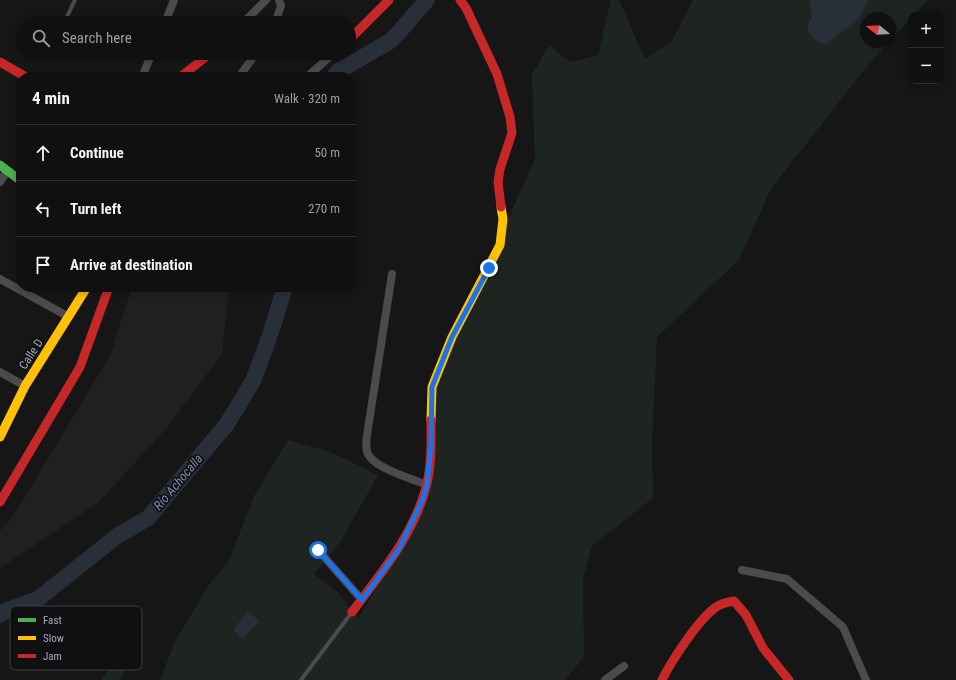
<!DOCTYPE html>
<meta charset="utf-8">
<style>
body{margin:0;font-family:"Roboto Condensed",sans-serif;background:#191919;color:#f1f3f6}
.controls{position:absolute;right:12px;top:12px;display:grid;overflow:hidden;border-radius:8px;box-shadow:0 2px 6px #0003}
.controls button{width:36px;height:36px;display:grid;place-items:center;padding:0;border:0;border-bottom:1px solid #303030;background:#101010;color:#f1f3f6;font:20px sans-serif}
.compass{position:absolute;left:860px;top:12px;width:36px;height:36px;border-radius:50%;background:#101010;box-shadow:0 2px 6px #0003;rotate:288deg}
.stop{position:absolute;width:12px;height:12px;margin:-9px;border:3px solid #1a73e8;border-radius:50%;background:#fff}
.stop.end{background:#1a73e8;border-color:#fff;box-shadow:0 1px 4px #0008}
.list{margin:0;padding:0;list-style:none}
h2{display:flex;justify-content:space-between;align-items:center;height:52px;margin:0;padding:0 16px;font-size:17px}
h2 small{font-size:13px;font-weight:400;color:#9c9d9f}
.list li{display:grid;grid-template-columns:26px 1fr auto;gap:12px;align-items:center;box-sizing:border-box;height:56px;padding:0 16px;border-top:1px solid #303030}
.list b{display:block;font-size:15px;white-space:nowrap}
.list em{font-size:13px;font-style:normal;color:#9c9d9f}
.icon{flex:none;width:22px;height:22px;fill:none;stroke:currentColor;stroke-width:2;stroke-linecap:round;stroke-linejoin:round}
.map{position:relative;flex:none;width:956px;height:680px;overflow:hidden}
.search{position:absolute;background:#101010;box-shadow:0 2px 6px #0003;left:16px;top:16px;width:340px;height:44px;display:flex;align-items:center;gap:10px;box-sizing:border-box;padding:0 14px;border-radius:22px;color:#9c9d9f;font-size:15px}
.panel{position:absolute;background:#101010;box-shadow:0 2px 6px #0003;left:16px;top:72px;width:340px;height:220px;border-radius:16px}
.map>svg:first-child{display:block}
</style>
<div class="map">
<svg width="956" height="680" viewBox="0 0 956 680">
<rect width="100%" height="100%" fill="#161616"/>
<path fill="#202022" d="M132,287H229L222,354L164,431L99,502L0,568V531L13,516L110,356Z"/>
<path fill="#1e2520" d="M611,0H619L645,59L672,41L693,0H927L914,15H911V18L890,41V18H866V42H889L864,70L771,189L739,260L657,337L652,444L653,498L592,546L583,579L584,657L565,680H160L174,644L206,589L229,560L255,494L288,440L328,451L378,475L341,541L314,574L339,593L352,612L359,617L402,546L423,488L430,392L535,159L532,75L549,45L570,62L598,55Z
M136,633L121,680H101Z"/>
<path fill="#292f38" d="M809,0H868L859,18L825,45L814,39L807,29L812,16Z
M248,611L259,621L243,639L233,630Z"/>
<g fill="none" stroke-linecap="round" stroke-linejoin="round">
<path stroke="#292f38" stroke-width="16" d="M334,77L337,72L392,40L427,0
M0,615L5,611L38,599L117,536L148,518L227,424L253,381L270,335L285,287"/>
<path stroke="#4a4a4f" stroke-width="4" d="M64,23L75,0
M301,680L352,612"/>
<path stroke="#4a4a4f" stroke-width="8" d="M165,23L174,0
M243,23L266,0
M275,23L281,6L279,0
M142,77L152,53
M239,77L256,53
M307,77L334,53
M0,182L7,171
M392,274L367,435C366,443 365,451 370,457C379,469 412,479 427,485
M0,279L69,317
M0,372L25,386
M318,550L362,600
M742,570L787,579L843,627L866,680
M605,680L624,666"/>
<path stroke="#4caf50" stroke-width="9" d="M0,165L21,181"/>
<path stroke="#ffc107" stroke-width="9" d="M431,420L432,387L452,337L500,245L503,219L501,207
M0,437L25,386L87,287"/>
<path stroke="#c62828" stroke-width="9" d="M460,0L466,8L497,74L510,117L512,133L500,169L498,182L501,207
M349,40L389,0
M0,62L26,77
M180,77L211,53
M0,502L80,367L109,287
M352,612C381,573 414,534 426,487C432,466 431,441 431,420
M662,680C672,660 698,620 716,607C722,603 728,602 734,601L746,615L763,648L789,680"/>
</g>
<g fill="none" stroke-linecap="round" stroke-linejoin="round">
<path stroke="#1a73e8" stroke-width="5" d="M318,550L362,600L399,549L422,501L427,485L431,445L432,387L452,337L489,268"/>
</g>
<g text-anchor="middle" dominant-baseline="central" stroke-width="3.5" stroke-linejoin="round" paint-order="stroke">
<g font-size="12" fill="#a7a8b7" stroke="#101012">
<text transform="translate(31 354) rotate(-57)">Calle D</text>
</g>
<g font-size="13" font-style="italic" fill="#7d8fb3" stroke="#101012">
<text transform="translate(178 482) rotate(-50)">Río Achocalla</text>
</g>
</g>
<rect x="10" y="606" width="132" height="64" rx="6" fill="#101012" stroke="#3d3e44" stroke-width="1"/>
<rect x="18" y="618" width="18" height="4" fill="#4caf50"/>
<rect x="18" y="636" width="18" height="4" fill="#ffc107"/>
<rect x="18" y="654" width="18" height="4" fill="#c62828"/>
<g font-size="11" fill="#a7a8b7">
<text x="43" y="624">Fast</text>
<text x="43" y="642">Slow</text>
<text x="43" y="660">Jam</text>
</g>
</svg>
<div class="controls">
<button>+</button>
<button>−</button>
</div>
<svg class="compass" viewBox="-18 -18 36 36"><path d="M0-13l5 13h-10z" fill="#e53935"/><path d="M0 13l5-13h-10z" fill="#9c9d9f"/></svg>
<div class="stop" style="left:318px;top:550px"></div>
<div class="stop end" style="left:489px;top:268px"></div>
<div class="search"><svg class="icon" aria-label="search" viewBox="0 0 24 24"><circle cx="10" cy="10" r="6"/><path d="M15 15l6 6"/></svg>Search here</div>
<section class="panel">
<h2>4 min<small>Walk · 320 m</small></h2>
<ul class="list">
<li><svg class="icon" aria-label="ahead" viewBox="0 0 24 24"><path d="M12 20V5M6 11l6-6 6 6"/></svg><div><b>Continue</b></div><em>50 m</em></li>
<li><svg class="icon" aria-label="left" viewBox="0 0 24 24"><path d="M17 20v-9H6M10 6l-5 5 5 5"/></svg><div><b>Turn left</b></div><em>270 m</em></li>
<li><svg class="icon" aria-label="arrive" viewBox="0 0 24 24"><path d="M6 21V4h12l-3 4 3 4H6"/></svg><div><b>Arrive at destination</b></div></li>
</ul>
</section>
</div>
